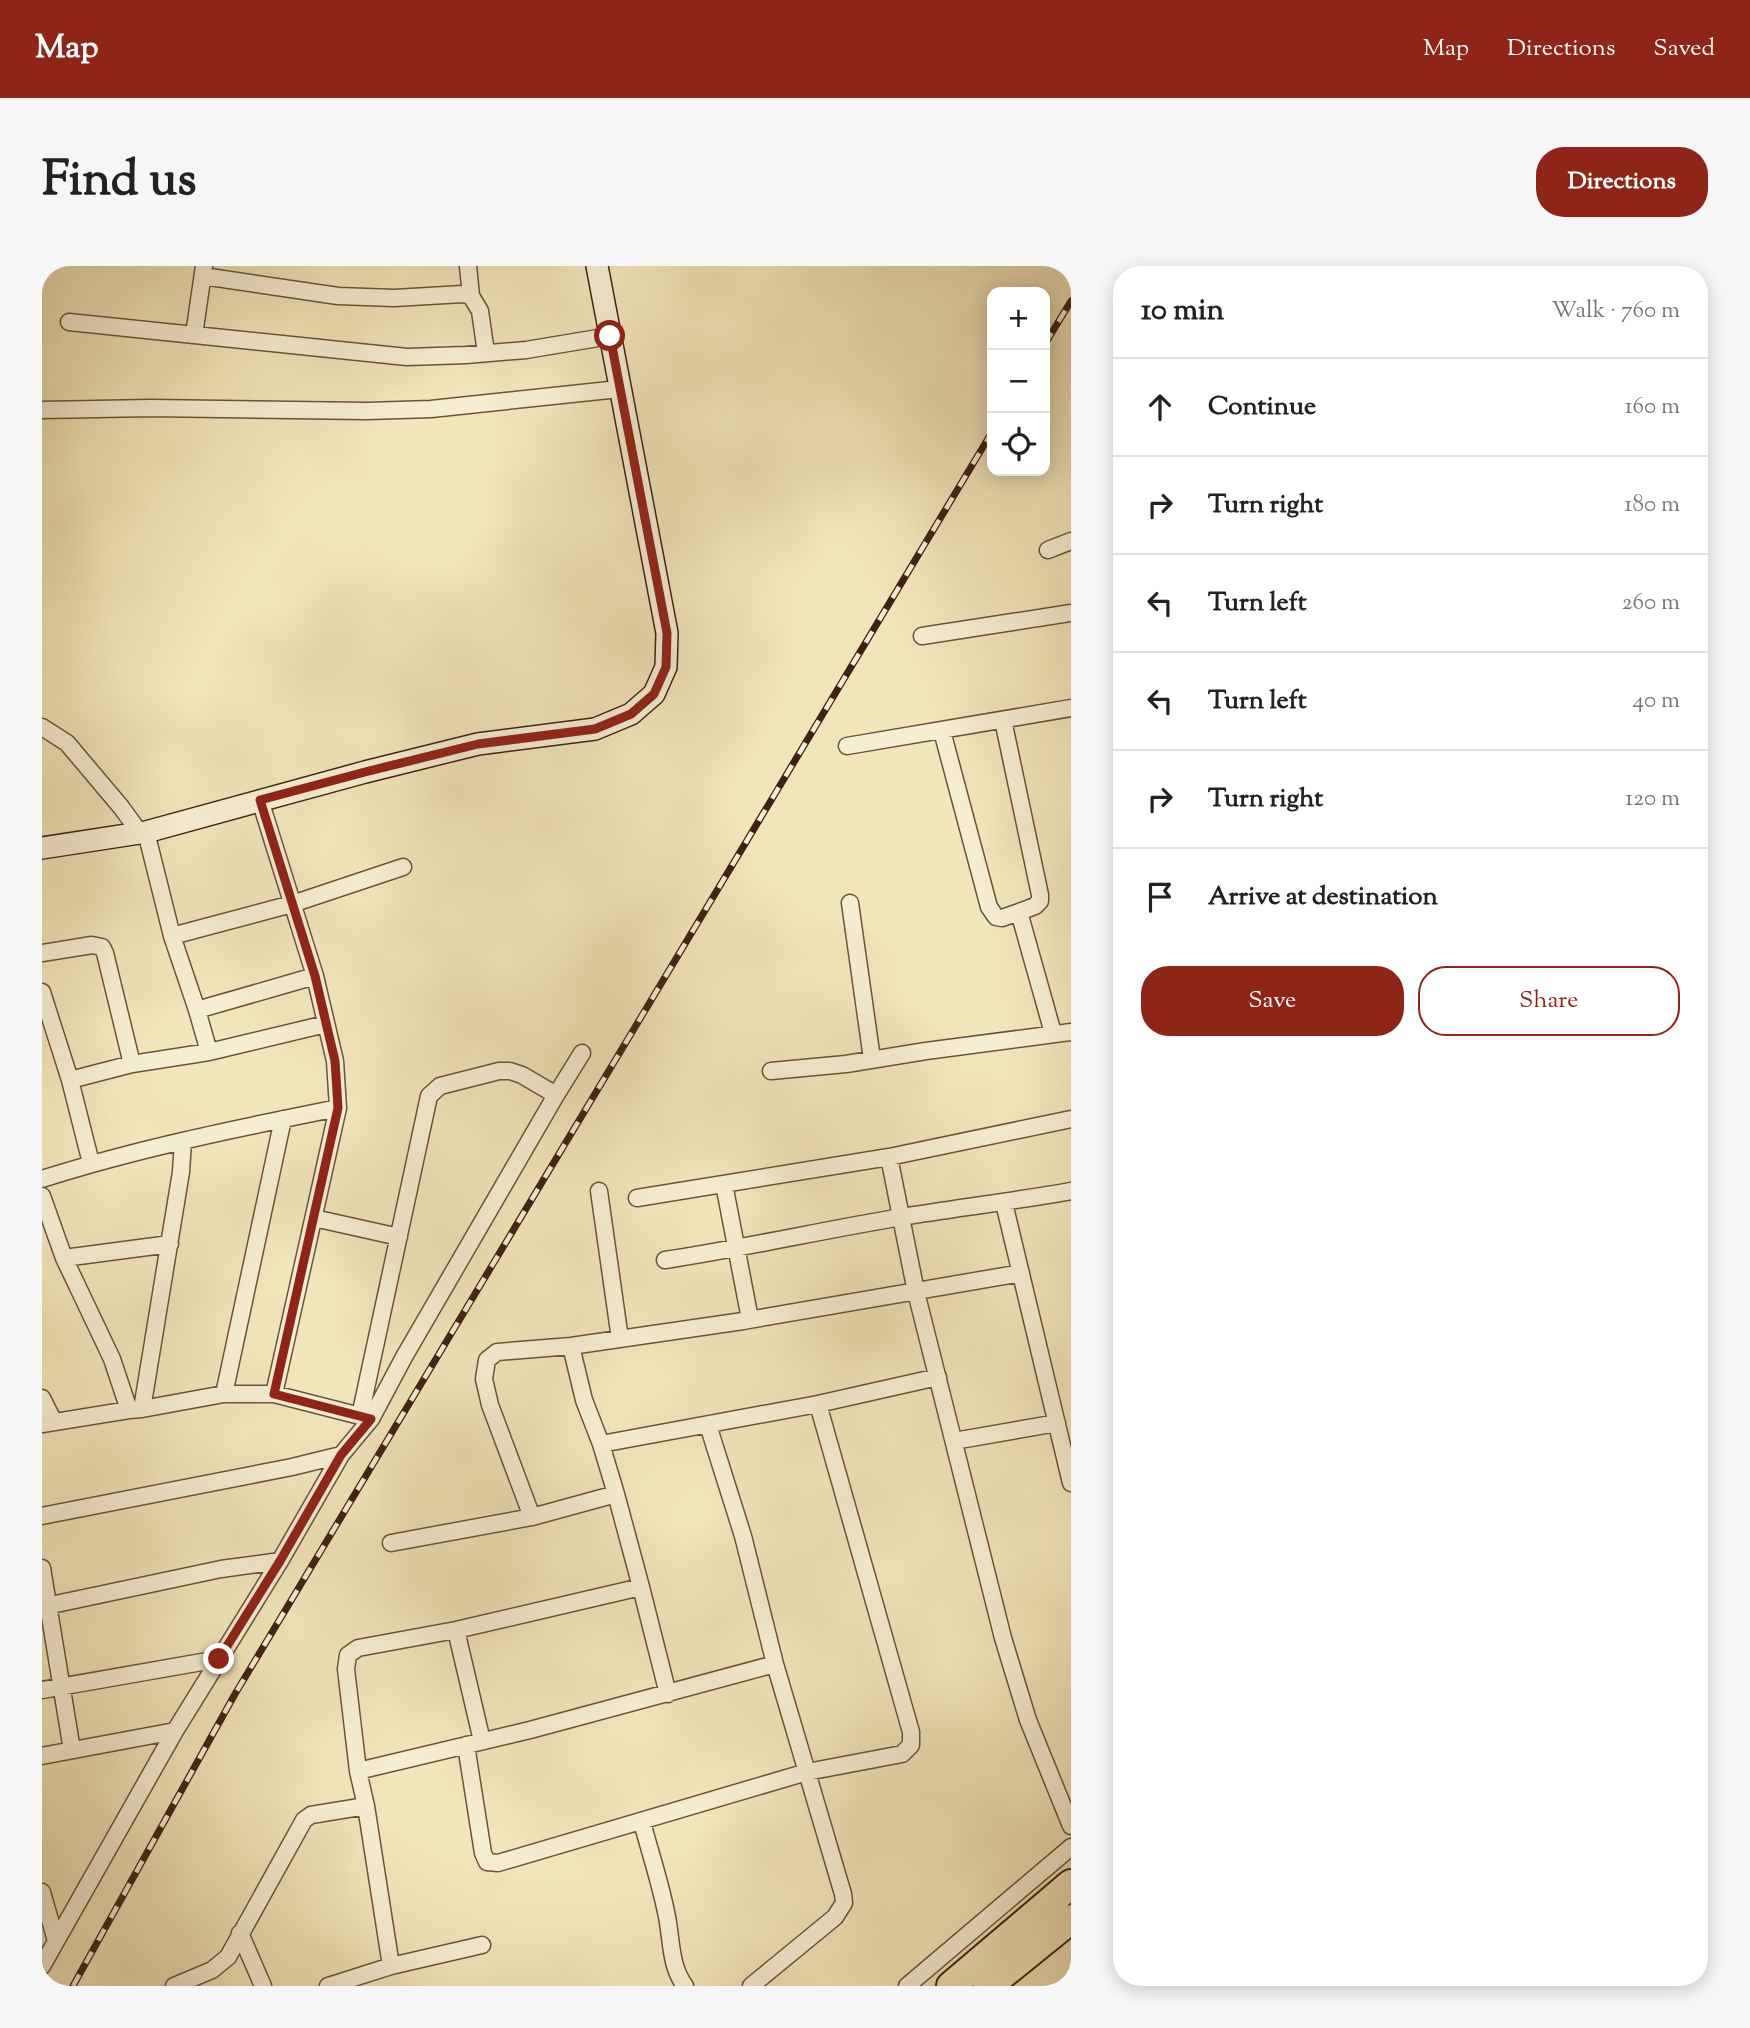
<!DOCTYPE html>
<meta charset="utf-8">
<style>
body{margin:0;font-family:"Sorts Mill Goudy",serif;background:#f6f6f6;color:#222}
.controls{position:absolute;right:21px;top:21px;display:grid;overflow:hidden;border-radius:14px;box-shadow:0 4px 18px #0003}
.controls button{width:63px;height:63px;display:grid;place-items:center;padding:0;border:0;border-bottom:2px solid #e0e0e0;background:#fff;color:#222;font:35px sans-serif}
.stop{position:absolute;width:21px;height:21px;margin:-16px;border:5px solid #8f2418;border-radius:50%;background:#fff}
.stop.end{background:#8f2418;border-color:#fff;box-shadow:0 2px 7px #0008}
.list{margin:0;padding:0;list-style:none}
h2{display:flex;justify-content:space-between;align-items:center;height:91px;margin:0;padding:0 28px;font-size:30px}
h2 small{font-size:23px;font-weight:400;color:#767676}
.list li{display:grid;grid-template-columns:46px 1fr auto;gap:21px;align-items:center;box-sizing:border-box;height:98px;padding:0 28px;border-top:2px solid #e0e0e0}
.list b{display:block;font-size:26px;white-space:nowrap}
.list em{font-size:23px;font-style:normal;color:#767676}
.actions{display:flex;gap:14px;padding:21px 28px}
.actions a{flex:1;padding:16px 0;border:2px solid #8f2418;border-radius:28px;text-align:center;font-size:24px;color:#8f2418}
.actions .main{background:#8f2418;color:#fff}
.icon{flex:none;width:38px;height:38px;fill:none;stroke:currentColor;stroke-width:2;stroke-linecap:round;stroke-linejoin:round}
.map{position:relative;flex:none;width:1029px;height:1720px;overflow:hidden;border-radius:28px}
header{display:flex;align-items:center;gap:42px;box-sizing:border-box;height:98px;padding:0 35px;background:#8f2418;color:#fff}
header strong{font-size:33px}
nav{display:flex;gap:38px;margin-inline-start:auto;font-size:24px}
.intro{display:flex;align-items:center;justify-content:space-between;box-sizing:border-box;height:168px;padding:0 42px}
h1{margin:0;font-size:49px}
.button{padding:18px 32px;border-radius:28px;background:#8f2418;color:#fff;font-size:24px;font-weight:700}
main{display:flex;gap:42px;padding:0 42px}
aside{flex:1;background:#fff;border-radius:28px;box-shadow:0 4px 18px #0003}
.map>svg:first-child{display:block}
</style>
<header>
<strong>Map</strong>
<nav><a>Map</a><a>Directions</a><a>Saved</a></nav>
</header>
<div class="intro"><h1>Find us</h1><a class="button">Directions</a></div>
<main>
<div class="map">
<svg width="1029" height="1720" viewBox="0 0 1029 1720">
<rect width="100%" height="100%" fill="#f1e5ba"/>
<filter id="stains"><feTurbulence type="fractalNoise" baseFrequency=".00286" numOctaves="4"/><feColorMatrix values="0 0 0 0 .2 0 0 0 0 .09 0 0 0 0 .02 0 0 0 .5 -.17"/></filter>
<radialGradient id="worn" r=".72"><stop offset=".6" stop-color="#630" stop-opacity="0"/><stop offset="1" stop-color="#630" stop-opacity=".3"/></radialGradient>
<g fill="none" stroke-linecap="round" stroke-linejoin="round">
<g stroke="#6b533b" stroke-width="19">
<path id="street" d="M426,0L429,30
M161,10L296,30L352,32L421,28L429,30L438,45L444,87
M27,56L365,91L424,89L484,84L568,70
M152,69L162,0
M0,144L109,142L325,145L389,143L577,123
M1006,284L1029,275
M880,370L1029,347
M961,454L998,629V635L993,640L977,646
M0,461L25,477L79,541L98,567
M900,465L947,641L954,651L960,652L977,646L1011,767
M805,480L1029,442
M218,534L273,710L293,795L296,842L232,1128
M104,566L130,670L155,744L167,786
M808,637L830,793
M130,670L250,638L361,601
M0,687L50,679L60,681L63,687L90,798
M0,726L28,814L49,897
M155,744L273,710
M729,805L804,798L884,785L1029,766
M28,814L90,798L167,786L284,758
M847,891L874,1026L961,1372L986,1454L1029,1560
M0,913C97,882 197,862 296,842
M682,918L708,1053
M557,925L578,1073
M0,930L22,992L70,1093L87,1144
M595,932L847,891L1029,853
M962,937L1029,1217
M272,952L357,971
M22,992L128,978
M623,994C703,982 781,964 860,951C916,942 973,935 1029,925
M529,1080L542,1134L559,1178L574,1228L599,1321L626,1428
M182,1128L241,853
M0,1132L12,1156
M100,1143L139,906L141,875
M318,1150L387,830L398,820L457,805H468L480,809L514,829
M0,1158L87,1144L100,1143L182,1128H232L326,1152
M666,1159L701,1270L733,1398L801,1628L802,1637L793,1651L709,1720
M912,1175L1015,1157
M559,1178L776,1138L896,1111
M0,1250L250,1201L299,1189
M490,1251L448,1139L442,1113L445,1094L455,1086L529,1080L701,1055L979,1007
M349,1277L490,1251L574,1228
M0,1302L30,1484
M0,1341L179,1303L238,1295
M414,1364L440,1475
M0,1424L177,1393
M424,1479L441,1587L445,1596L456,1597L765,1506L860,1488L869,1479V1466L776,1138
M0,1490L133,1465
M316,1505L488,1464L733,1398
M600,1556C608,1586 618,1616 624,1646C630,1671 627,1699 643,1720
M0,1626L14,1675
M198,1667L221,1720
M0,1700L133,1465L238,1295L299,1189L329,1153L362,1091L514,829L540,787
M349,1700L324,1540L316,1505L304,1403L306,1389L316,1382L414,1364L599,1321
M132,1720L170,1704L186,1691L262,1554L269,1549L324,1540
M286,1720L349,1700L440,1679
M865,1720L1029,1581"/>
</g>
<g stroke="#3e2211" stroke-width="24">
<path id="secondary" d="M0,582L104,566L323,506L436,478L553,463L589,448L612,428L624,401L625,367L555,0"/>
</g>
<g stroke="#3e2211" stroke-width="32">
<path id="highway" d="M909,1720L1029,1618
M946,1720L1029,1653"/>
</g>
<use href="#street" stroke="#f6eed2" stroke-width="16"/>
<use href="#secondary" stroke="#f6eed2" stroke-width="21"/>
<use href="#highway" stroke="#f1e5ba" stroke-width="28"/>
<g stroke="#3e2211" stroke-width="7">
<path id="rail" d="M1003,78L1029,35
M31,1720L193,1428L950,166"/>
</g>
<use href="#rail" stroke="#f6eed2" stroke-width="4.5" stroke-dasharray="13" stroke-linecap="butt"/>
</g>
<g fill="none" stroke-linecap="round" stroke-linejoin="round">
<path stroke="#8f2418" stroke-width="9" d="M177,1393L238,1295L299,1189L329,1153L232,1128L296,842L293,795L273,710L218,534L323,506L436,478L553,463L589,448L612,428L624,401L625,367L568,70"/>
</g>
<rect width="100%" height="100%" filter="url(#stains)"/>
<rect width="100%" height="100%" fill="url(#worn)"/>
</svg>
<div class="controls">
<button>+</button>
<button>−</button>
<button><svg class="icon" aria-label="locate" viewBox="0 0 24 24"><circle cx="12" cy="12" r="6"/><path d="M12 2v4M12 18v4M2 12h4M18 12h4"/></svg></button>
</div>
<div class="stop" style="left:568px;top:70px"></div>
<div class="stop end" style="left:177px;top:1393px"></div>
</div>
<aside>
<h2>10 min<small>Walk · 760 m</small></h2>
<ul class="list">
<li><svg class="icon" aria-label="ahead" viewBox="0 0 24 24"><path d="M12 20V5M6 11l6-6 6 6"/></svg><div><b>Continue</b></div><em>160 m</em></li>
<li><svg class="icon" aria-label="right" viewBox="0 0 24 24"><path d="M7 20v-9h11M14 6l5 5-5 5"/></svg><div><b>Turn right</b></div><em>180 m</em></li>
<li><svg class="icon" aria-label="left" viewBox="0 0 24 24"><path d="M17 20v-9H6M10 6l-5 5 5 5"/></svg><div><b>Turn left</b></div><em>260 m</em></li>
<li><svg class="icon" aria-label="left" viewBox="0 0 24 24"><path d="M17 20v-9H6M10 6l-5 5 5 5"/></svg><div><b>Turn left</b></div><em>40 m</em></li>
<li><svg class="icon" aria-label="right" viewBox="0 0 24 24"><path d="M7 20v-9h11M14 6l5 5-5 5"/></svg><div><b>Turn right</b></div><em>120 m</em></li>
<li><svg class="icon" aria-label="arrive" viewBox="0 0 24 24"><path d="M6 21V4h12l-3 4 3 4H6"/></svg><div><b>Arrive at destination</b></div></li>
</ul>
<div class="actions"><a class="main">Save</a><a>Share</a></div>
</aside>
</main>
